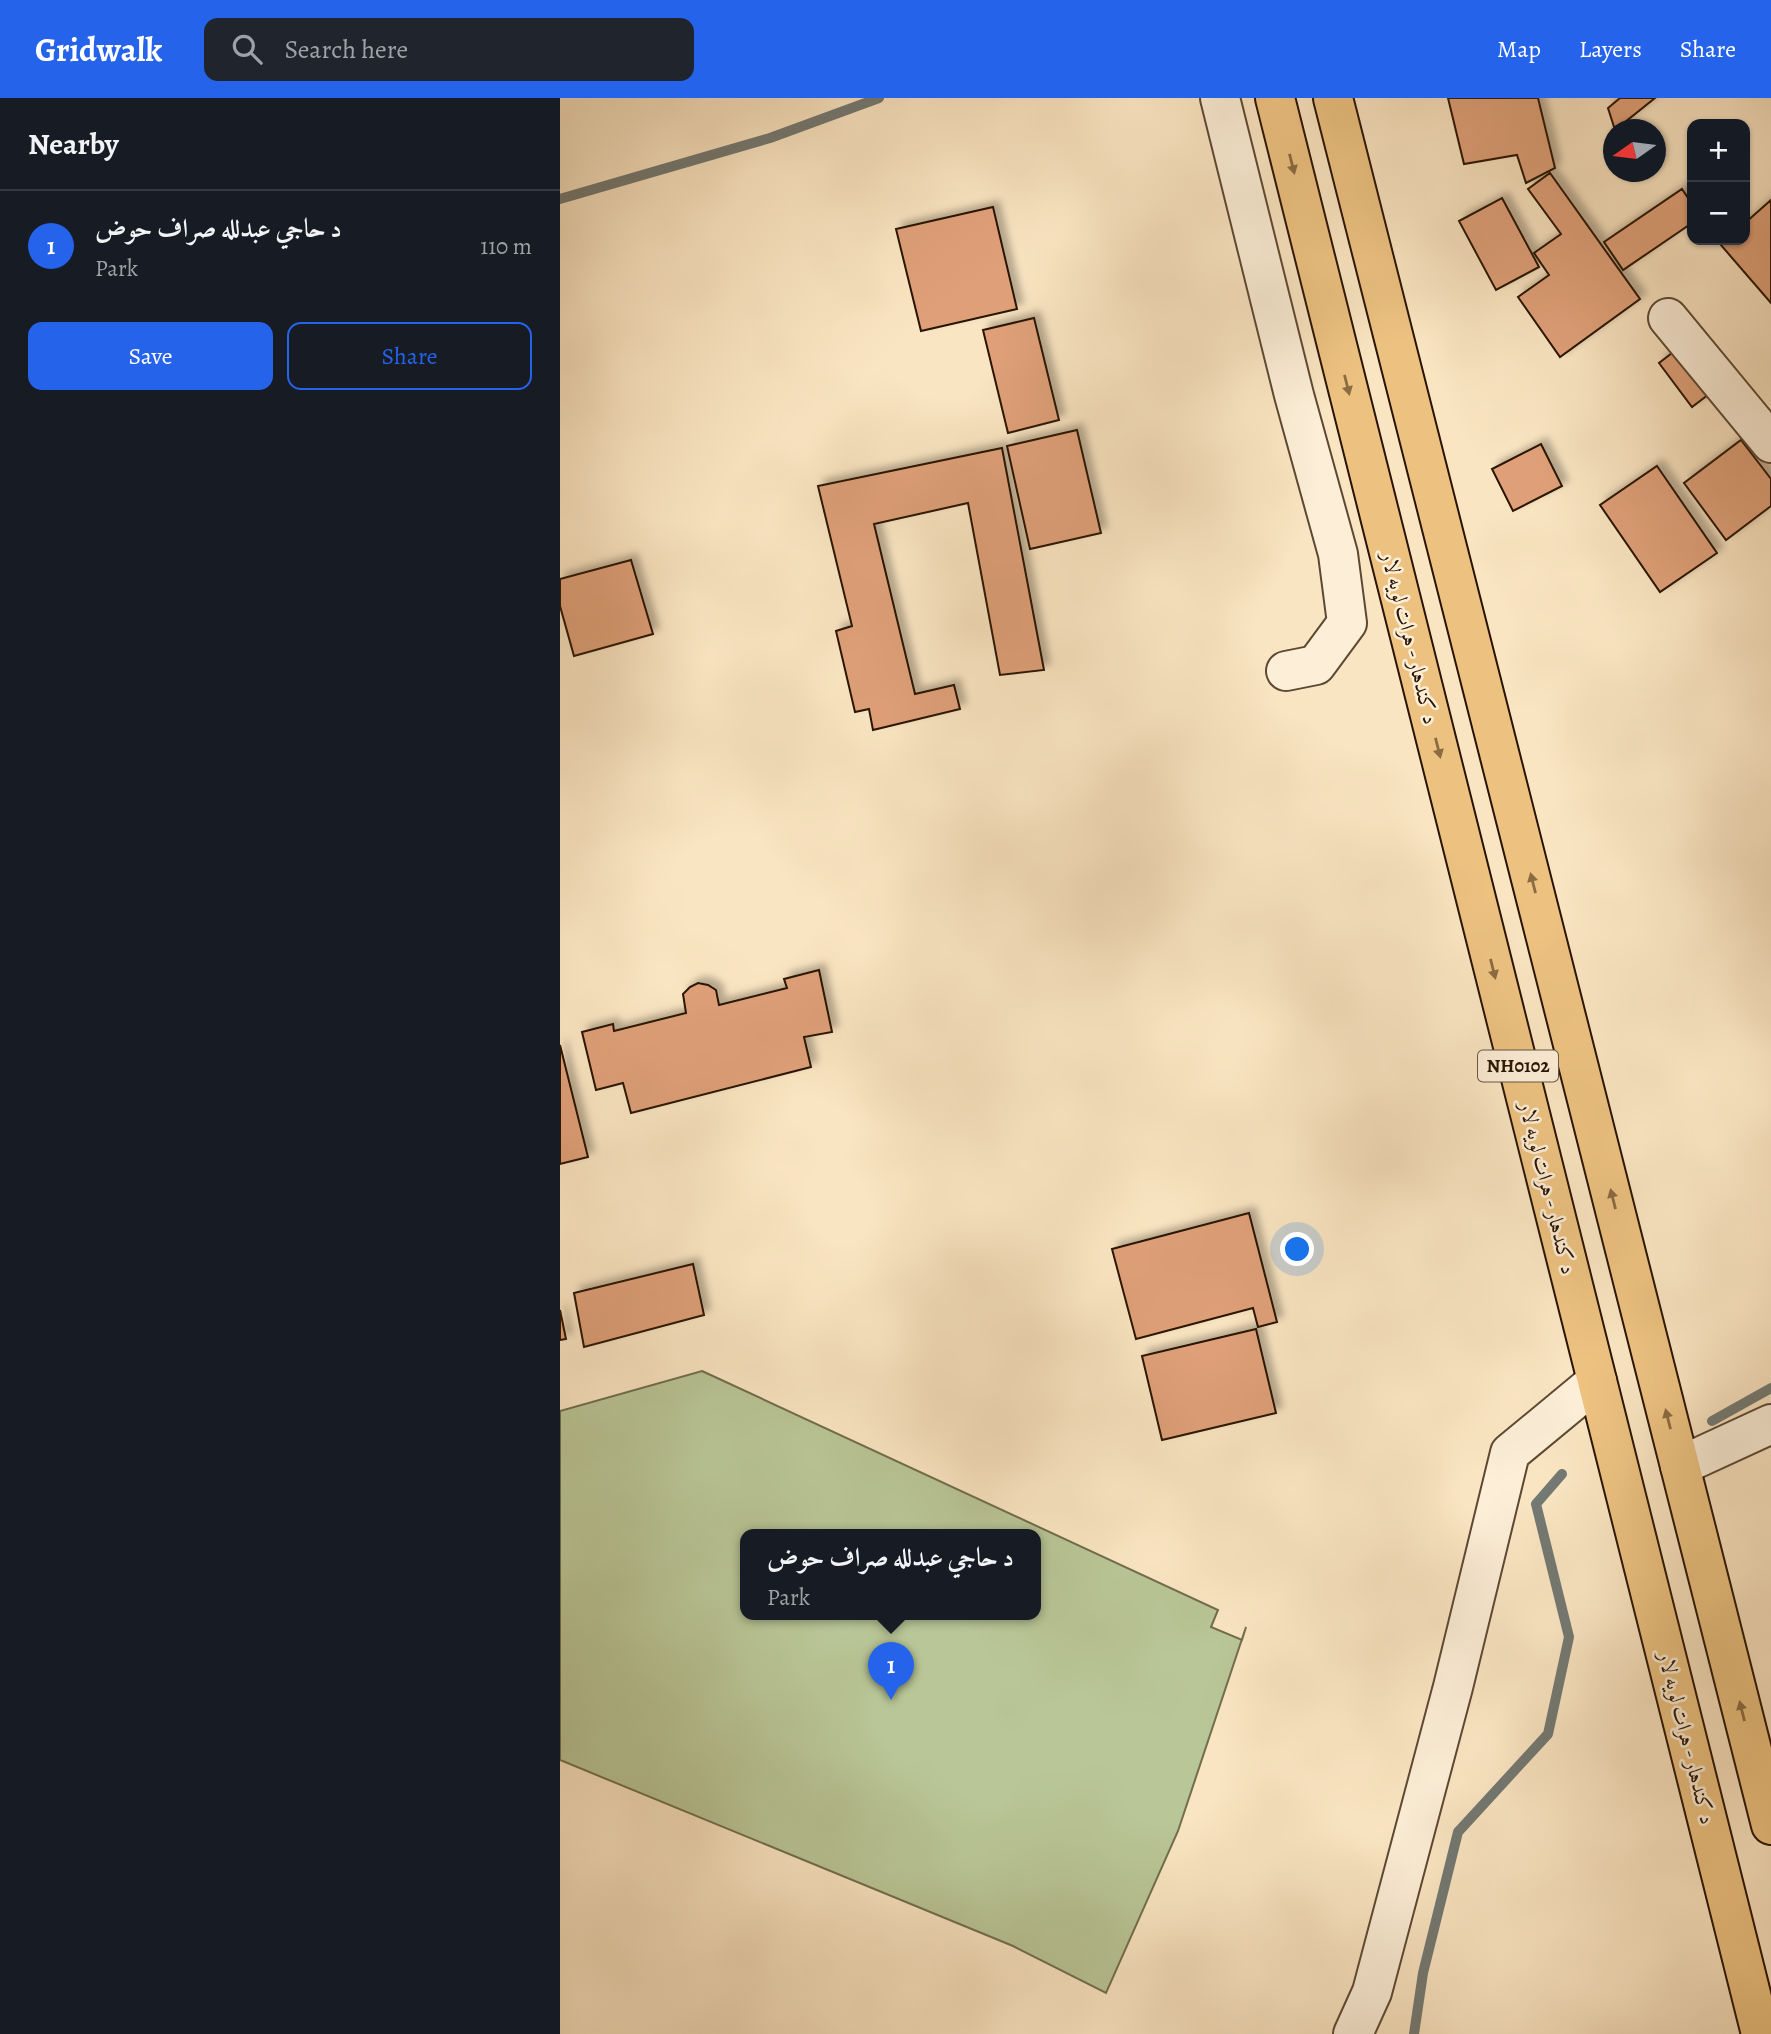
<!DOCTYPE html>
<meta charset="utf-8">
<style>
body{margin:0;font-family:Alegreya,Amiri,serif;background:#20242c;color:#f1f3f6}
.controls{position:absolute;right:21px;top:21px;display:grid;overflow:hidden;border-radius:14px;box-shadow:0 2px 5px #0004}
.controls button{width:63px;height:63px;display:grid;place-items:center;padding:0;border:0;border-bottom:2px solid #363941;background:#171b24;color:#f1f3f6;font:35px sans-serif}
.compass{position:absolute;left:1043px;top:21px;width:63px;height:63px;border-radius:50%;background:#171b24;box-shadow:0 2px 5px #0004;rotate:256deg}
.you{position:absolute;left:738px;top:1152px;width:24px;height:24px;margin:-18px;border:5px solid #fff;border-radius:50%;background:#1a73e8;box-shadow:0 0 0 10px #1a73e833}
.badge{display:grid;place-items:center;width:46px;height:46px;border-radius:50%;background:#2563eb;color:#fff;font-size:23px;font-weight:700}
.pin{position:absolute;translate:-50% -58px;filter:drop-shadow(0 2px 4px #0008)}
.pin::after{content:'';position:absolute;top:37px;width:24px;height:21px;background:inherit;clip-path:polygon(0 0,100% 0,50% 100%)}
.popup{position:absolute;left:180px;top:1431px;width:301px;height:91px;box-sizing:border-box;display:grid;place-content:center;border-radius:14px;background:#171b24;filter:drop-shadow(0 2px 5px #0005);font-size:23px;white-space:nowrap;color:#9ea1a6}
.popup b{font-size:26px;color:#f1f3f6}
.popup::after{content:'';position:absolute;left:50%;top:100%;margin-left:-14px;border:14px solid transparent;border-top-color:#171b24}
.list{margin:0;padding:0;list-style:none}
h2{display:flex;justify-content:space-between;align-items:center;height:91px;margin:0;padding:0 28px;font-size:30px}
h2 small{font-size:23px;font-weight:400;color:#9ea1a6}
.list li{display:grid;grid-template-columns:46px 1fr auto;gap:21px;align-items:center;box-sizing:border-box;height:112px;padding:0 28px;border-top:2px solid #363941}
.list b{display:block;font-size:26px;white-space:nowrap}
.list p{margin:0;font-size:23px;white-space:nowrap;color:#9ea1a6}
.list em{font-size:23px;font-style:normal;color:#9ea1a6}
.actions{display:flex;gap:14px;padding:21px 28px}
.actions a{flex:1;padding:16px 0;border:2px solid #2563eb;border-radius:14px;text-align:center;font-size:24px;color:#2563eb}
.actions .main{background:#2563eb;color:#fff}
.icon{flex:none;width:38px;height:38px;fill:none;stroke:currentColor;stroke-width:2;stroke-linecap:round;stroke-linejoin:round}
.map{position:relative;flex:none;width:1211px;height:1936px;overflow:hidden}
header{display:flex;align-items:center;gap:42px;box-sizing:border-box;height:98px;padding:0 35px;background:#2563eb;color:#fff}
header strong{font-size:33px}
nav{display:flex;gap:38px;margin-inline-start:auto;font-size:24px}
.search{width:490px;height:63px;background:#20242c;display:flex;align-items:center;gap:18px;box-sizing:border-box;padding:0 24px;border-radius:14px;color:#9ea1a6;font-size:26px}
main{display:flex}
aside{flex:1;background:#171b24}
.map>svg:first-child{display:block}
</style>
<header>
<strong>Gridwalk</strong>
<div class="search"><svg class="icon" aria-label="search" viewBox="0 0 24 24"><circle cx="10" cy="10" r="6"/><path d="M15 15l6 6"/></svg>Search here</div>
<nav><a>Map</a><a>Layers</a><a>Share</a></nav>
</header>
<main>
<aside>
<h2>Nearby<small></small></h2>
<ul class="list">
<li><span class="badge">1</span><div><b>د حاجي عبدلله صراف حوض</b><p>Park</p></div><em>110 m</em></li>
</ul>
<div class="actions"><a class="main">Save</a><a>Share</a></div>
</aside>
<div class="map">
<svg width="1211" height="1936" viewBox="0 0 1211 1936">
<defs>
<filter id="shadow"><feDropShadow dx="6" dy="-6" stdDeviation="3.5" flood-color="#0004"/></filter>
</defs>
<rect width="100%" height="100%" fill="#fae5c2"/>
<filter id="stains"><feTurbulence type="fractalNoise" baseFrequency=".00286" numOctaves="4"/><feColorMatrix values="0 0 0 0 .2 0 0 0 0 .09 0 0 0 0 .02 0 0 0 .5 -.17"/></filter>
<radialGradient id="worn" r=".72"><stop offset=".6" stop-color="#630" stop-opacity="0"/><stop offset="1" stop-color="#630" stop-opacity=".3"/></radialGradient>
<path fill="#b9c697" stroke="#716d4d" stroke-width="2" fill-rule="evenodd" d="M142,1273L658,1512L651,1529L682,1542L686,1529L618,1733L546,1895L453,1848L0,1662V1313ZM186,1436H476V1516H186Z"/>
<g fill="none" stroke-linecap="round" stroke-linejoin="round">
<path stroke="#737973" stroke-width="10" d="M0,101L210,40L319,0
M1152,1323L1211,1290
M854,1936L863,1875L898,1734L988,1636L1009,1539L976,1406L1002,1376"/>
</g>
<path fill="#dfa079" stroke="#291403" stroke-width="2" filter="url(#shadow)" d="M888,0H978L995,70L966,85L957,57L904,66Z
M1060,0H1095L1055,32L1048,10Z
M990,75L1080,201L1000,259L958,199L989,177L974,155L1001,136L968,91Z
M1122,91L1132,106V125L1063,172L1044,144Z
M942,100L979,169L936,192L899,123Z
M1211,102V205L1160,146L1165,142H1185V125Z
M433,109L457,211L361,233L336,131Z
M474,220L499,322L448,335L423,232Z
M1112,255L1157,290L1132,309L1099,265Z
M517,332L541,435L470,451L447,348Z
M1181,342L1211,381V408L1166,442L1124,385Z
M981,346L1002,388L953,413L932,371Z
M442,350L484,572L440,577L408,405L314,426L355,596L394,587L400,611L313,632L309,611L295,614L276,533L292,528L258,388Z
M1097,368L1157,455L1100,494L1040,407Z
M71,462L93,536L14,558L0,508V481Z
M259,872L272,934L244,939L251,969L71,1015L63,985L36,992L22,934L53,926L54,933L126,915L123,896L130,889L138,885L148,887L156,892L159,907L227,890L224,881Z
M0,947L28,1059L0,1066Z
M689,1115L717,1224L698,1229L693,1210L576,1241L552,1151Z
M133,1166L144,1217L24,1249L14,1195Z
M0,1212L6,1241L0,1242Z
M696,1231L716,1315L602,1342L582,1258Z"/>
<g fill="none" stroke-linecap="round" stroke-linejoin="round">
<g stroke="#5d4833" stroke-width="42">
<path id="minor" d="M660,0L734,297L778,456L787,525L756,567L726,573
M1108,220L1211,345
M1120,1368L1211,1326
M793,1936L812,1894L893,1589L950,1355L1037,1283"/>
</g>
<g stroke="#291403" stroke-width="42">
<path id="highway" d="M715,0L1201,1936
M773,0L1211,1727"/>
</g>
<use href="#minor" stroke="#fceed7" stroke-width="38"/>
<use href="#highway" stroke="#edc281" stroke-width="38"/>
</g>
<defs><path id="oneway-solid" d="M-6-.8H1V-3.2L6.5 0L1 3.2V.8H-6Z" transform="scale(1.75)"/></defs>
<g fill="#8b6b42">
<use href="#oneway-solid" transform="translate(732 66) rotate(76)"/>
<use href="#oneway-solid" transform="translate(787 287) rotate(76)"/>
<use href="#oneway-solid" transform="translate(878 650) rotate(76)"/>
<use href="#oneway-solid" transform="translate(973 785) rotate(-104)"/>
<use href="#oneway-solid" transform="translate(933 871) rotate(76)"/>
<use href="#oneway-solid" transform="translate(1053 1101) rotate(-104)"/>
<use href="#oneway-solid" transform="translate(1108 1321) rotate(-104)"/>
<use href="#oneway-solid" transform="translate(1182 1613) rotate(-104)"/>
</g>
<g text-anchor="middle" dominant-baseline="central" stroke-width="5" stroke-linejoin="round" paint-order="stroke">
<rect fill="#fceed7" stroke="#685543" stroke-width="2" x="918" y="952.5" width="80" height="31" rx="5"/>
<g font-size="19" font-weight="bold" fill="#291403">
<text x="958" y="968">NH0102</text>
</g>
<g font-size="21" fill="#291403" stroke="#fceed7">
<text transform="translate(850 540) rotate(76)">د کندهار - هرات لويه لار</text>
<text transform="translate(988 1090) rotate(76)">د کندهار - هرات لويه لار</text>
<text transform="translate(1127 1640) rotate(76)">د کندهار - هرات لويه لار</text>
</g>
</g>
<rect width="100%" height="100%" filter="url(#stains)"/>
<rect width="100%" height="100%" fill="url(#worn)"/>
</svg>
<div class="controls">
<button>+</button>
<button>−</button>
</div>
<svg class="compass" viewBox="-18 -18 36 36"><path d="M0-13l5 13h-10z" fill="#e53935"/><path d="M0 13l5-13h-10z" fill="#9ea1a6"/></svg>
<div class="you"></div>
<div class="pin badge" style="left:331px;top:1602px">1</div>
<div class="popup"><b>د حاجي عبدلله صراف حوض</b>Park</div>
</div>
</main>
